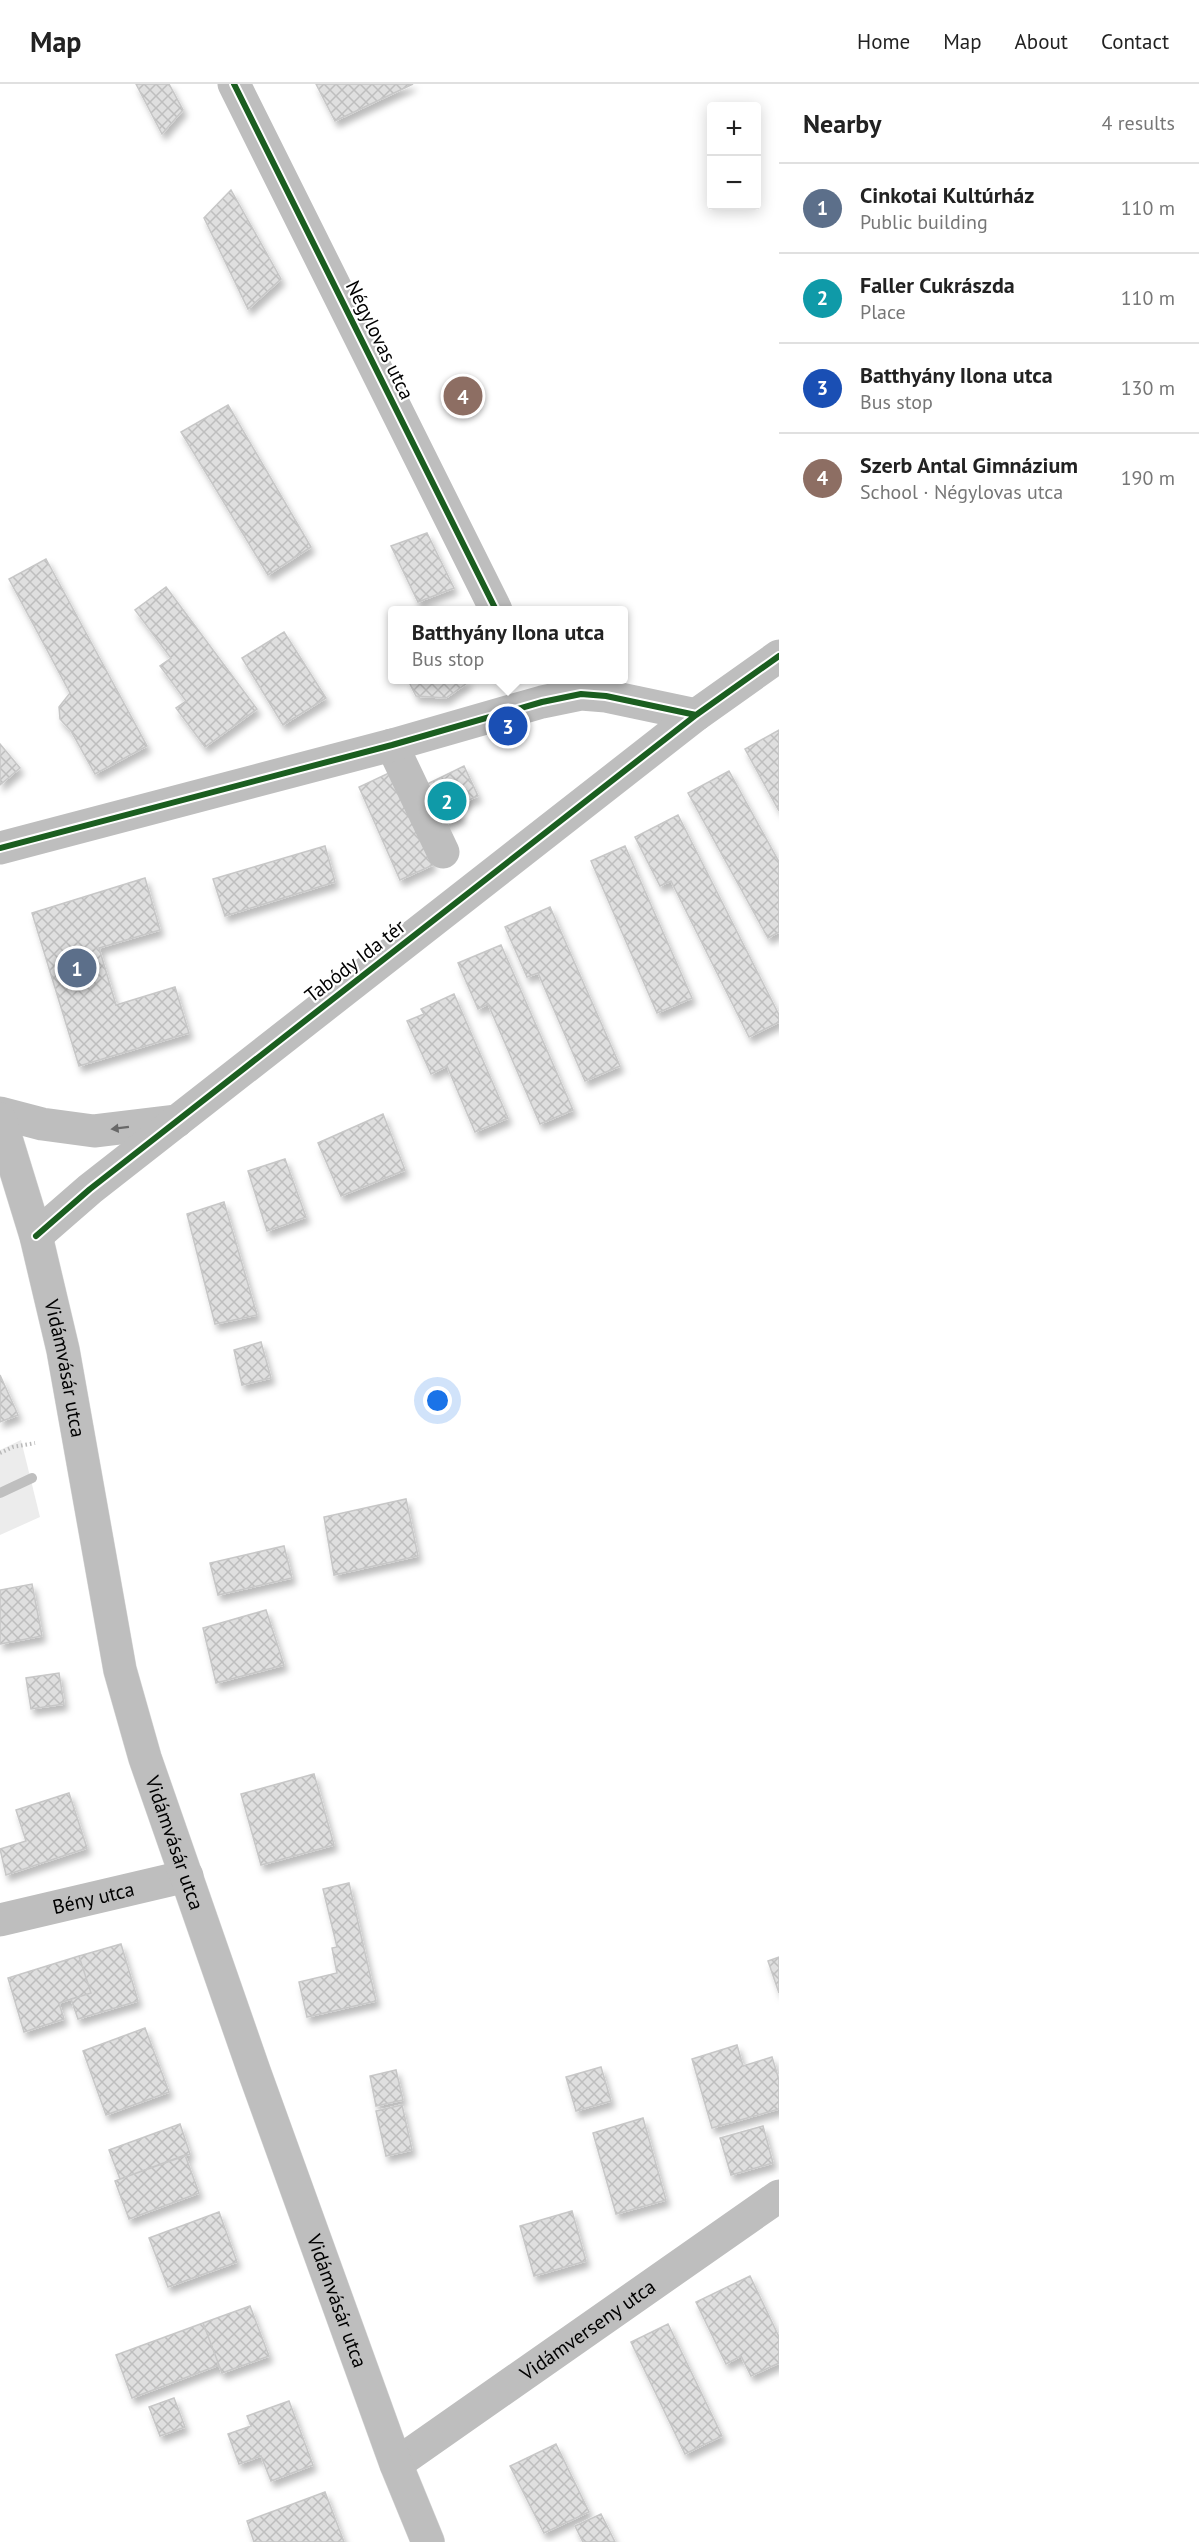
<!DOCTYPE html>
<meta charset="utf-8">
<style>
body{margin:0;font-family:"PT Sans",sans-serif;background:#f6f6f6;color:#222}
.controls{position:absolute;right:18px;top:18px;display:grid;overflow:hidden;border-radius:6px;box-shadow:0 3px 15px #0003}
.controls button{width:54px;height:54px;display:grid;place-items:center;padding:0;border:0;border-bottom:2px solid #e0e0e0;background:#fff;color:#222;font:30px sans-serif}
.you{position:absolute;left:438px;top:1317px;width:21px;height:21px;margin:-15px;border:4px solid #fff;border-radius:50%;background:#1a73e8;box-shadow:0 0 0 9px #1a73e833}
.badge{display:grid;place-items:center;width:39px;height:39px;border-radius:50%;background:#595959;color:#fff;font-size:20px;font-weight:700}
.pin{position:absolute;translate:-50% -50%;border:3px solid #fff;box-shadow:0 2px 6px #0006}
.popup{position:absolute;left:388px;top:522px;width:240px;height:78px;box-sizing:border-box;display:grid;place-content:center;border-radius:6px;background:#fff;filter:drop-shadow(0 2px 4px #0005);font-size:20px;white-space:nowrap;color:#767676}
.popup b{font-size:22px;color:#222}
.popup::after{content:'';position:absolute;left:50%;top:100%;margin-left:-12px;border:12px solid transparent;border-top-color:#fff}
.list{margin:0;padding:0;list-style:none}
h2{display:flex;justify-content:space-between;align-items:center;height:78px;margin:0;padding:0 24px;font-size:26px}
h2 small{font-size:20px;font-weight:400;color:#767676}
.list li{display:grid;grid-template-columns:39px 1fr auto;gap:18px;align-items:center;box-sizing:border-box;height:90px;padding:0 24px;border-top:2px solid #e0e0e0}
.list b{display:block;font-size:22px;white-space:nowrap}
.list p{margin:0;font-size:20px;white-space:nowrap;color:#767676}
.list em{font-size:20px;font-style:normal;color:#767676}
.map{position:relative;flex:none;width:779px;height:2458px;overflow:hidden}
header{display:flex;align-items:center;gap:36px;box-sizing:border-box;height:84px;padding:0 30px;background:#fff;border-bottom:2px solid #e0e0e0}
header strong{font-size:28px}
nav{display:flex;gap:33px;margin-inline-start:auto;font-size:21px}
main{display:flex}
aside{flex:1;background:#fff}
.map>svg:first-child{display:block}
</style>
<header>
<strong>Map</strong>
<nav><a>Home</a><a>Map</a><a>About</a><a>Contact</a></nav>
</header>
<main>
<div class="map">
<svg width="779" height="2458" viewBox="0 0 779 2458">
<defs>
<pattern id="building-cross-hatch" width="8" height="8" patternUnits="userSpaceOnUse" patternTransform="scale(1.5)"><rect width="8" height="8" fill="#dfdfdf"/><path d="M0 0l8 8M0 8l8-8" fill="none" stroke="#bebebe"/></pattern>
<filter id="shadow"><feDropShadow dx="3.5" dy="6" stdDeviation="3" flood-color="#0004"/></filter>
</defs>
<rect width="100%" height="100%" fill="#fff"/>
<path fill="#ececec" d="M21,1356L40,1433L0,1451V1366Z"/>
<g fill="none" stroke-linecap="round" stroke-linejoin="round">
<path stroke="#bfbfbf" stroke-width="10" d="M0,1409L32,1394"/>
</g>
<path fill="url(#building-cross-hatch)" stroke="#c7c7c7" stroke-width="1.5" filter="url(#shadow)" d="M136,0H169L183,26L162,50Z
M316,0H413L335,37Z
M231,106L281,195L248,225L204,134Z
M228,321L311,463L268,491L181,348Z
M427,449L454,504L418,518L391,462Z
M46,475L147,662L95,690L71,647L60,635L59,623L70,609L9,495Z
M166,503L257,625L205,663L176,624L186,617L160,582L171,574L135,526Z
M284,548L326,614L283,641L242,574Z
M408,596H468L467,599L446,614L416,612Z
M779,646V727L745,665Z
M0,660L20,684L0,701Z
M464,682L478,712L456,722L462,733L441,743L421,703Z
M729,687L779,778V848L768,854L688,709Z
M391,688L433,781L400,796L359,703Z
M678,731L779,931V938L749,953L671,797L660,802L635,753Z
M325,762L335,798L225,832L213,795Z
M625,762L692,914L657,929L591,777Z
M145,794L160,846L99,864L116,921L175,903L189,949L79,982L32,829Z
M550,823L620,982L585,997L538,889L527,893L505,843Z
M501,861L573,1026L540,1040L488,920L478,925L458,879Z
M454,910L508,1034L475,1048L447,982L431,990L407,937L424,930L421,925Z
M383,1030L405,1086L341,1112L318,1059Z
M285,1075L306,1133L267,1147L248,1087Z
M224,1118L257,1231L215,1240L187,1130Z
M261,1258L271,1294L242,1301L234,1266Z
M0,1291L18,1331L0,1338Z
M406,1415L418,1472L334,1491L324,1433Z
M284,1462L292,1494L218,1511L210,1479Z
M32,1500L42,1552L0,1560V1506Z
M266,1526L284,1581L216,1599L203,1544Z
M59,1589L64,1620L31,1625L26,1594Z
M314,1690L334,1761L261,1781L241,1710Z
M69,1709L87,1764L6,1791L0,1765L26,1757L16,1726Z
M349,1799L376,1917L307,1933L299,1898L337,1889L332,1864L337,1863L323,1805Z
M121,1860L138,1917L78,1935L71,1915L91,1909L79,1872Z
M79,1872L91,1909L59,1919L64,1935L24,1948L8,1894Z
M779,1873V1909L768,1877Z
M145,1944L169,2008L106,2031L83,1967Z
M737,1961L743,1982L772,1973L779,1996V2025L712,2044L692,1975Z
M601,1983L611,2017L576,2027L566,1993Z
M396,1986L403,2016L376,2022L370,1992Z
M402,2021L412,2066L386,2072L376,2027Z
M643,2034L666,2116L616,2130L593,2049Z
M180,2040L190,2070L120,2095L109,2066Z
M763,2042L773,2079L731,2091L720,2054Z
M185,2071L199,2109L129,2135L115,2097Z
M572,2127L586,2177L534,2192L520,2142Z
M219,2128L237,2178L168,2203L149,2154Z
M750,2192L779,2253V2279L751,2292L741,2272L726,2280L696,2218Z
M250,2222L269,2272L222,2289L203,2239Z
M203,2239L219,2281L132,2314L116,2271Z
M668,2240L722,2352L685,2370L631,2258Z
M174,2314L185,2343L160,2352L149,2323Z
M289,2317L313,2381L271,2397L261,2372L239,2380L228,2350L251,2342L247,2332Z
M556,2360L589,2428L544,2449L510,2382Z
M325,2408L344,2458H254L247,2437Z
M601,2430L615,2458H583L575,2442Z"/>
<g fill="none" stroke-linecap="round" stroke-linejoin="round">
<g stroke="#dbdbdb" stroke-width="34">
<g id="major">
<path id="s3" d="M0,1035L36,1152L63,1266L120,1586L145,1674L254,1987L396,2380L428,2458"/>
</g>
</g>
<path stroke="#b9b9b9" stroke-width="4" stroke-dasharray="1.5 3" stroke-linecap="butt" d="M0,1369L13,1363L35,1359"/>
<g stroke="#bebebe" stroke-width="33">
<path d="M234,0L496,526"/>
<path d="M392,661L443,768"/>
<path d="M0,764L392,661L542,618L581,610L606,612L696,631"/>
<path d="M0,1029L42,1040L94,1047L177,1037"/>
<path d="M36,1152L90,1105L696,631L779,572"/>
<path id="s1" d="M0,1836L187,1792"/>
<path id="s2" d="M396,2380L779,2112"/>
</g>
<use href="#major" stroke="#bebebe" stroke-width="33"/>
<g stroke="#fff" stroke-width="10">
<path id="cycleway" d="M234,0L496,526
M0,764L392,661L542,618L581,610L606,612L696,631
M36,1152L90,1105L696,631L779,572"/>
</g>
<use href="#cycleway" stroke="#1b5e20" stroke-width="6"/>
</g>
<defs><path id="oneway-solid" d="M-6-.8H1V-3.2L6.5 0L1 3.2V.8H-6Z" transform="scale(1.5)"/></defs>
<use fill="#686868" href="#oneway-solid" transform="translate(120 1044) rotate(173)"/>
<g text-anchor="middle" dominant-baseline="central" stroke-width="4.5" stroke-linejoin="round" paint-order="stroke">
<g font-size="20" fill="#000" stroke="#fff">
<text transform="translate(380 256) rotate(64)">Négylovas utca</text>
<text transform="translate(355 877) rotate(-38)">Tabódy Ida tér</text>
<text stroke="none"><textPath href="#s3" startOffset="258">Vidámvásár utca</textPath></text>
<text stroke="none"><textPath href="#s3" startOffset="746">Vidámvásár utca</textPath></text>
<text stroke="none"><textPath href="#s1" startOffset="96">Bény utca</textPath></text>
<text stroke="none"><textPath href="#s3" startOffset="1232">Vidámvásár utca</textPath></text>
<text stroke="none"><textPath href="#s2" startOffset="234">Vidámverseny utca</textPath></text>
</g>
</g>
</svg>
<div class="controls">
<button>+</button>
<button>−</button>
</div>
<div class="you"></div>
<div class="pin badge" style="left:77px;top:884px;background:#5c6f8a">1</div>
<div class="pin badge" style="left:447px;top:717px;background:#0f9aa8">2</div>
<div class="pin badge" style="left:508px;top:642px;background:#1a4fb4">3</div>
<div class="popup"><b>Batthyány Ilona utca</b>Bus stop</div>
<div class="pin badge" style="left:463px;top:312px;background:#8d6e63">4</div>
</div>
<aside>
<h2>Nearby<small>4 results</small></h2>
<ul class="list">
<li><span class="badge" style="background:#5c6f8a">1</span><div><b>Cinkotai Kultúrház</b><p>Public building</p></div><em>110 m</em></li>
<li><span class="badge" style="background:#0f9aa8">2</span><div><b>Faller Cukrászda</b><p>Place</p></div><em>110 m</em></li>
<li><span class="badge" style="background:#1a4fb4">3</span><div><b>Batthyány Ilona utca</b><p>Bus stop</p></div><em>130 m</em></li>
<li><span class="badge" style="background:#8d6e63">4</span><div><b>Szerb Antal Gimnázium</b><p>School · Négylovas utca</p></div><em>190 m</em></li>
</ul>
</aside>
</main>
